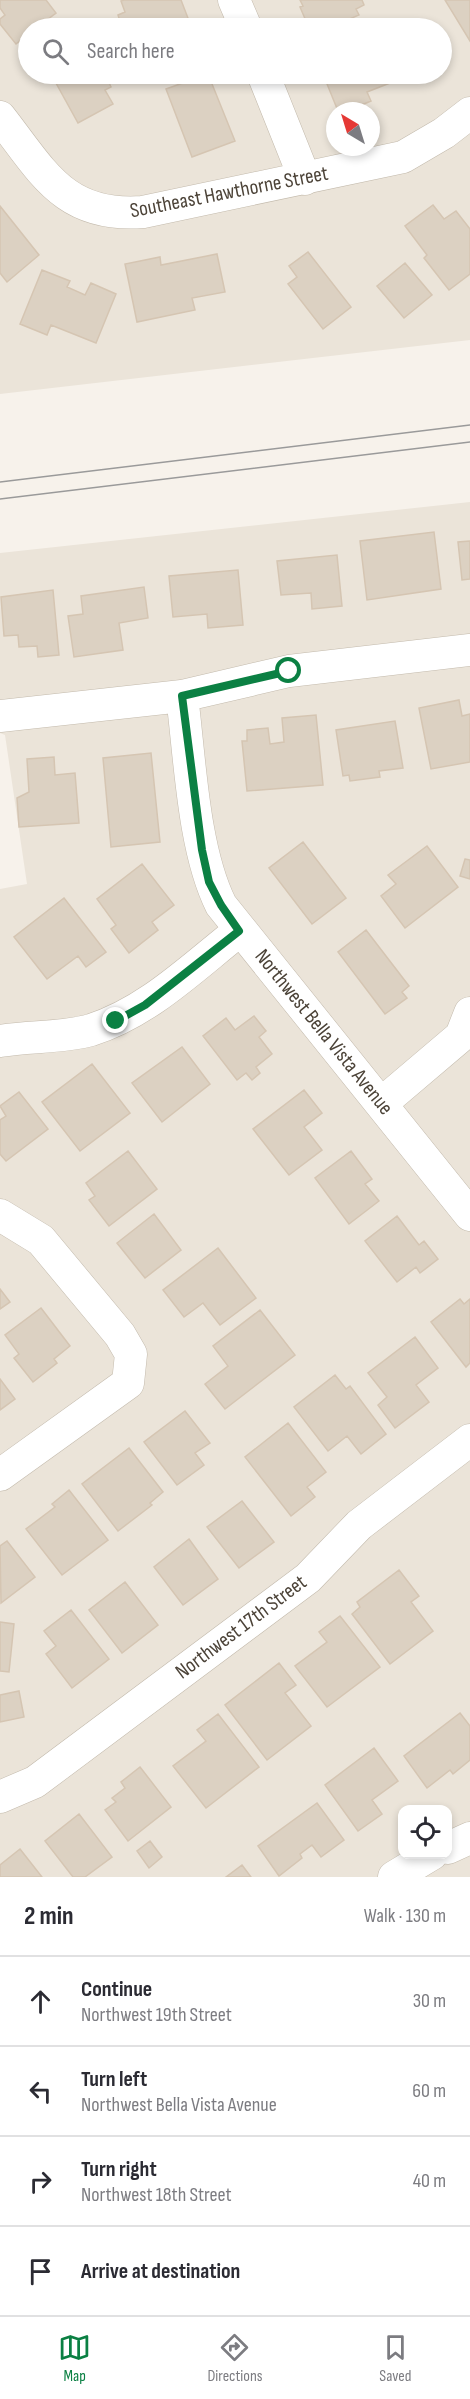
<!DOCTYPE html>
<meta charset="utf-8">
<style>
body{margin:0;font-family:"Sofia Sans Condensed",sans-serif;background:#f2f2f3;color:#2b2b33}
.controls{position:absolute;right:18px;bottom:18px;display:grid;overflow:hidden;border-radius:12px;box-shadow:0 3px 9px #0003}
.controls button{width:54px;height:54px;display:grid;place-items:center;padding:0;border:0;border-bottom:2px solid #e1e1e2;background:#fff;color:#2b2b33;font:30px sans-serif}
.compass{position:absolute;left:326px;top:102px;width:54px;height:54px;border-radius:50%;background:#fff;box-shadow:0 3px 9px #0003;rotate:322deg}
.stop{position:absolute;width:18px;height:18px;margin:-14px;border:4px solid #0b8043;border-radius:50%;background:#fff}
.stop.end{background:#0b8043;border-color:#fff;box-shadow:0 2px 6px #0008}
.list{margin:0;padding:0;list-style:none}
h2{display:flex;justify-content:space-between;align-items:center;height:78px;margin:0;padding:0 24px;font-size:26px}
h2 small{font-size:20px;font-weight:400;color:#7c7c81}
.list li{display:grid;grid-template-columns:39px 1fr auto;gap:18px;align-items:center;box-sizing:border-box;height:90px;padding:0 24px;border-top:2px solid #e1e1e2}
.list b{display:block;font-size:22px;white-space:nowrap}
.list p{margin:0;font-size:20px;white-space:nowrap;color:#7c7c81}
.list em{font-size:20px;font-style:normal;color:#7c7c81}
.icon{flex:none;width:33px;height:33px;fill:none;stroke:currentColor;stroke-width:2;stroke-linecap:round;stroke-linejoin:round}
.map{position:relative;flex:none;width:470px;height:1877px;overflow:hidden}
.search{position:absolute;background:#fff;box-shadow:0 3px 9px #0003;left:18px;right:18px;top:18px;height:66px;display:flex;align-items:center;gap:15px;box-sizing:border-box;padding:0 21px;border-radius:33px;color:#7c7c81;font-size:22px}
.sheet{height:438px;background:#fff}
nav{display:flex;justify-content:space-around;align-items:center;box-sizing:border-box;height:84px;border-top:2px solid #e1e1e2;background:#fff;font-size:16px;color:#7c7c81}
nav a{display:grid;justify-items:center;gap:3px}
nav .on{color:#0b8043}
.map>svg:first-child{display:block}
</style>
<div class="map">
<svg width="470" height="1877" viewBox="0 0 470 1877">
<rect width="100%" height="100%" fill="#f7f2eb"/>
<path fill="#ebe4d9" fill-rule="evenodd" d="M0,0H470V340L0,394ZM28,28H442V74H28ZM335,111H371V147H335Z
M470,502V1877H0V889L27,884L5,735L0,733V553ZM402,1810H448V1854H402Z"/>
<path fill="#dcd1c2" stroke="#d5c5b2" stroke-width="1.5" d="M0,0H46L56,13L36,28H28V34L16,44L0,24V19L5,15L0,8Z
M124,0H181L191,26L122,28L118,15L125,12L121,1Z
M300,0H362L364,5L356,9L359,15L329,28H309L300,7L303,6Z
M445,0H470V41Z
M51,74H105L111,87L105,90L113,104L78,123Z
M208,74L235,141L192,157L166,89Z
M323,74H413L367,92L371,101L347,111H338Z
M433,205L444,219L456,211L470,229V274L449,290L424,258L427,255L405,226Z
M0,206L39,255L7,282L0,273Z
M308,252L351,307L323,329L288,284L297,277L289,266Z
M217,254L225,292L192,298L195,310L137,322L125,264L160,257L161,265Z
M405,263L432,295L404,318L377,286Z
M42,270L70,281L67,287L85,295L91,283L116,294L96,343L51,325L47,335L20,324Z
M434,532L441,589L367,600L360,541Z
M470,541V579L462,580L458,542Z
M337,555L342,606L312,609L311,593L281,595L277,561Z
M238,570L243,625L208,628L207,614L173,617L169,576Z
M144,587L148,618L119,623L123,650L74,657L68,616L83,614L81,596Z
M53,590L59,655L38,657L37,646L19,647L18,635L4,636L1,597Z
M459,700L462,716L470,714V762L431,769L419,708Z
M316,715L323,785L247,791L242,741H247V730L268,728L270,744L284,742L282,718Z
M395,721L403,768L379,771L380,777L350,781L349,775L343,776L336,730Z
M151,753L160,842L111,847L103,758Z
M54,757L55,775L75,773L79,823L19,827L17,798L29,792L27,759Z
M303,842L346,898L312,924L269,868Z
M427,846L458,887L405,928L381,896L396,884L388,875Z
M465,859L470,860V879L460,876Z
M142,864L174,905L152,922L158,930L129,953L111,929L116,925L97,899Z
M64,898L106,952L86,967L78,956L47,979L14,937Z
M366,930L409,986L402,992L407,998L385,1014L338,952Z
M254,1016L266,1031L259,1037L272,1054L256,1067L260,1073L252,1080L246,1073L237,1080L203,1036L226,1018L235,1030Z
M182,1047L210,1084L162,1122L132,1083Z
M92,1064L130,1113L80,1151L42,1102Z
M304,1090L322,1113L304,1127L322,1150L289,1175L253,1129Z
M19,1092L48,1129L6,1161L0,1154V1120L6,1116L0,1106Z
M128,1151L157,1189L109,1226L89,1200L95,1196L86,1183Z
M351,1151L372,1179L365,1184L379,1201L349,1224L315,1178Z
M154,1214L181,1250L145,1278L117,1243Z
M397,1216L419,1245L424,1241L438,1259L420,1273L416,1267L397,1282L365,1241Z
M218,1248L256,1298L220,1325L203,1303L184,1317L163,1290Z
M0,1289L10,1302L0,1309Z
M460,1299L464,1304L470,1299V1363L466,1367L431,1322Z
M41,1308L70,1346L54,1359L57,1363L33,1382L14,1358L19,1354L5,1335Z
M260,1310L295,1355L225,1409L205,1384L228,1366L213,1346Z
M415,1337L438,1368L416,1385L429,1402L395,1428L378,1405L387,1397L368,1373Z
M335,1375L346,1389L350,1386L386,1434L361,1454L347,1436L328,1451L294,1407Z
M0,1379L15,1399L0,1410Z
M185,1411L210,1443L195,1453L204,1465L177,1485L144,1442Z
M288,1423L326,1472L307,1487L315,1497L291,1516L245,1457Z
M129,1448L163,1492L150,1503L152,1505L118,1531L82,1484Z
M69,1490L108,1540L62,1575L26,1529L55,1507L52,1504Z
M242,1501L274,1542L239,1568L207,1527Z
M189,1539L218,1579L183,1605L154,1567Z
M7,1541L35,1577L1,1603L0,1546Z
M399,1570L419,1596L411,1602L433,1631L390,1664L352,1614L360,1607L357,1602Z
M125,1582L158,1625L122,1653L89,1610Z
M71,1610L109,1659L72,1688L46,1654L56,1646L44,1631Z
M340,1616L380,1667L327,1707L295,1666L327,1642L319,1632Z
M0,1622L14,1624L9,1672L0,1671Z
M279,1663L296,1685L285,1693L311,1726L267,1760L225,1705Z
M19,1691L24,1717L0,1722V1695Z
M460,1713L470,1726V1760L453,1774L450,1770L427,1788L404,1756Z
M218,1714L259,1767L206,1808L173,1766L206,1741L197,1730Z
M374,1748L398,1781L372,1800L382,1814L358,1831L325,1785Z
M140,1767L171,1807L128,1841L105,1810L116,1802L112,1798L125,1788L121,1782Z
M317,1803L344,1840L321,1857L312,1845L300,1854L302,1858L279,1876L258,1846Z
M79,1814L112,1857L85,1877H73L45,1841Z
M150,1841L162,1857L149,1868L137,1851Z
M20,1849L42,1877H0V1865Z
M242,1865L251,1877H226Z"/>
<g fill="none" stroke-linecap="round" stroke-linejoin="round">
<g stroke="#c3baac" stroke-width="33">
<path id="street" d="M234,0L246,28
M263,74L305,179
M0,117C43,172 64,218 143,212L403,157L444,133L470,113
M182,696C190,759 193,849 221,905L470,1215
M0,716L182,696L289,671L470,650
M0,1041C29,1036 63,1038 91,1030C148,1012 193,967 239,931
M382,1103L461,1036L470,1013
M0,1215L41,1240L120,1335L131,1354L128,1383L0,1475
M0,1797L35,1782L308,1578L359,1525L470,1440
M448,1848L470,1838
M394,1877L432,1854"/>
</g>
<use href="#street" stroke="#fff" stroke-width="32"/>
<path stroke="#9a9a9a" stroke-width="1.5" d="M0,482L470,425
M0,499L470,442"/>
</g>
<g fill="none" stroke-linecap="round" stroke-linejoin="round">
<path stroke="#0b8043" stroke-width="8" d="M116,1021L145,1005L239,931L221,905L209,882L202,850L182,696L289,671"/>
</g>
<g text-anchor="middle" dominant-baseline="central" stroke-width="5" stroke-linejoin="round" paint-order="stroke">
<g font-size="21" fill="#4c4338" stroke="#fff">
<text transform="translate(229 192) rotate(-11)">Southeast Hawthorne Street</text>
<text transform="translate(324 1032) rotate(51)">Northwest Bella Vista Avenue</text>
<text transform="translate(241 1627) rotate(-37)">Northwest 17th Street</text>
</g>
</g>
</svg>
<div class="controls">
<button><svg class="icon" aria-label="locate" viewBox="0 0 24 24"><circle cx="12" cy="12" r="6"/><path d="M12 2v4M12 18v4M2 12h4M18 12h4"/></svg></button>
</div>
<svg class="compass" viewBox="-18 -18 36 36"><path d="M0-13l5 13h-10z" fill="#e53935"/><path d="M0 13l5-13h-10z" fill="#7c7c81"/></svg>
<div class="stop" style="left:289px;top:671px"></div>
<div class="stop end" style="left:116px;top:1021px"></div>
<div class="search"><svg class="icon" aria-label="search" viewBox="0 0 24 24"><circle cx="10" cy="10" r="6"/><path d="M15 15l6 6"/></svg>Search here</div>
</div>
<section class="sheet">
<h2>2 min<small>Walk · 130 m</small></h2>
<ul class="list">
<li><svg class="icon" aria-label="ahead" viewBox="0 0 24 24"><path d="M12 20V5M6 11l6-6 6 6"/></svg><div><b>Continue</b><p>Northwest 19th Street</p></div><em>30 m</em></li>
<li><svg class="icon" aria-label="left" viewBox="0 0 24 24"><path d="M17 20v-9H6M10 6l-5 5 5 5"/></svg><div><b>Turn left</b><p>Northwest Bella Vista Avenue</p></div><em>60 m</em></li>
<li><svg class="icon" aria-label="right" viewBox="0 0 24 24"><path d="M7 20v-9h11M14 6l5 5-5 5"/></svg><div><b>Turn right</b><p>Northwest 18th Street</p></div><em>40 m</em></li>
<li><svg class="icon" aria-label="arrive" viewBox="0 0 24 24"><path d="M6 21V4h12l-3 4 3 4H6"/></svg><div><b>Arrive at destination</b></div></li>
</ul>
</section>
<nav>
<a class="on"><svg class="icon" aria-label="map" viewBox="0 0 24 24"><path d="M3 6l6-2 6 2 6-2v14l-6 2-6-2-6 2zM9 4v14M15 6v14"/></svg>Map</a>
<a><svg class="icon" aria-label="directions" viewBox="0 0 24 24"><path d="M12 3l9 9-9 9-9-9zM9 14v-3h6M13 9l2 2-2 2"/></svg>Directions</a>
<a><svg class="icon" aria-label="saved" viewBox="0 0 24 24"><path d="M7 4h10v16l-5-4-5 4z"/></svg>Saved</a>
</nav>
